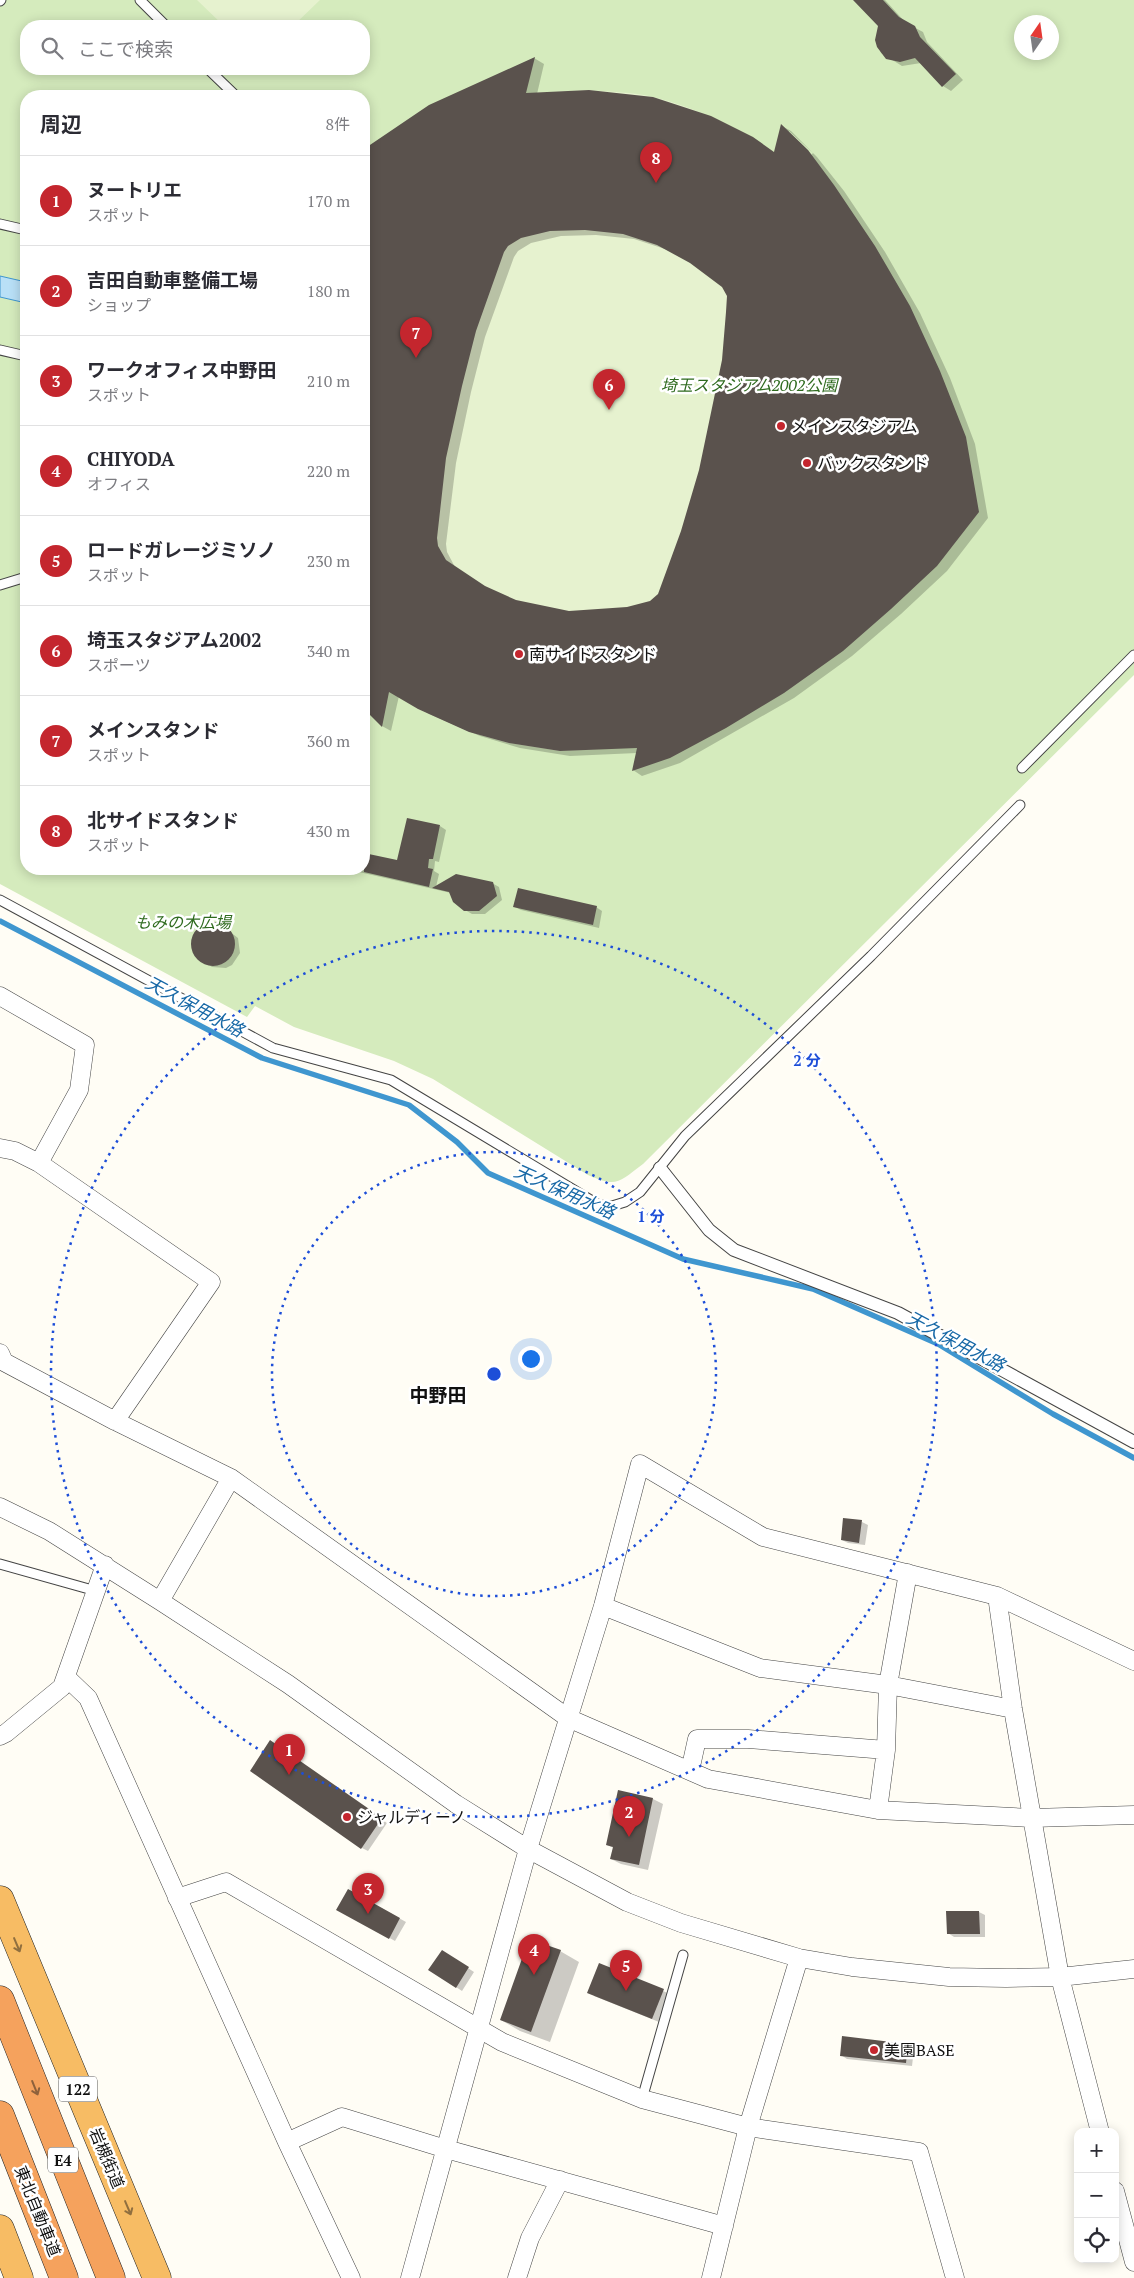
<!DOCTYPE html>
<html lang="ja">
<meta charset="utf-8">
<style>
body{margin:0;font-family:"PT Serif","Noto Sans JP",serif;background:#f2f2f3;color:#2b2b33}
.controls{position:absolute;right:15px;bottom:15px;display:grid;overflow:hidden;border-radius:10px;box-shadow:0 2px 12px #0003}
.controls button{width:45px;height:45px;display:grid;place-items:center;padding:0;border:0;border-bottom:1px solid #e1e1e2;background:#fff;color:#2b2b33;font:25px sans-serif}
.compass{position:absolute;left:1014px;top:15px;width:45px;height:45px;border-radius:50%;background:#fff;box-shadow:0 2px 12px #0003;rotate:13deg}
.you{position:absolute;left:530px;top:1358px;width:18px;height:18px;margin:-12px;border:4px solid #fff;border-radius:50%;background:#1a73e8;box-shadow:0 0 0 8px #1a73e833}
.badge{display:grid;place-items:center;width:32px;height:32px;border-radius:50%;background:#c4262e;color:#fff;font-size:16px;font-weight:700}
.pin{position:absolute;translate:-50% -41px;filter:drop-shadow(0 1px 2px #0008)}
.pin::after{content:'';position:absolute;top:26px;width:18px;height:15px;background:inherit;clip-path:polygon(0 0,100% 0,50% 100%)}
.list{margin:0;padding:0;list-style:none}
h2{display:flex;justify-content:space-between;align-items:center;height:65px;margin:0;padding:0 20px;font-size:21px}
h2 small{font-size:16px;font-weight:400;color:#7c7c81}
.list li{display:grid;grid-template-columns:32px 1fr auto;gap:15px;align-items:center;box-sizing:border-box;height:90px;padding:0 20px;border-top:1px solid #e1e1e2}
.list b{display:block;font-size:19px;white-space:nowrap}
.list p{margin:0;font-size:16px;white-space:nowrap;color:#7c7c81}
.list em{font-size:16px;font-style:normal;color:#7c7c81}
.icon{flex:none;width:28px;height:28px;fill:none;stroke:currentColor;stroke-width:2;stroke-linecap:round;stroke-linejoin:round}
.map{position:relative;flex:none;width:1134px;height:2278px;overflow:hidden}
.search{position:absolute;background:#fff;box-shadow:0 2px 12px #0003;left:20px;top:20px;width:350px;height:55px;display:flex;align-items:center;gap:12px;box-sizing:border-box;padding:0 18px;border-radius:20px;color:#7c7c81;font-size:19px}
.panel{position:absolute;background:#fff;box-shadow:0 2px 12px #0003;left:20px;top:90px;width:350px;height:785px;border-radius:20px}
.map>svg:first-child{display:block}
</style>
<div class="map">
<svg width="1134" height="2278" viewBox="0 0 1134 2278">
<rect width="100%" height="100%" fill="#fffdf5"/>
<path fill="#d5ebbd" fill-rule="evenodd" d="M0,0H1134V675L643,1164C619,1182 617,1188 588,1175L433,1079L394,1061L294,1027L255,1006L247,1017L0,884ZM1022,22H1052V52H1022ZM26,26H364V69H26ZM26,96H364V869H26Z"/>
<path fill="#e6f2cf" d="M197,0H320L293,26H224Z
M589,90C610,92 633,92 653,97C709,110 756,140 803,171L661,746L560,751L509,743L469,732L418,709L364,674V228L379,187L466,108L531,93Z"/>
<path fill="#b9e0f7" stroke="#3f96cf" d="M0,276L26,282V303L0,297Z"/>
<path fill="#0003" fill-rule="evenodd" d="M855,0H885L906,23L923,32L927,42L963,80L951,91L943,86L921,63L902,66L881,53L877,40L879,25Z
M534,58L544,64L537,94L775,153L782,126L791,131L817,157L844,191L885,252L920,313L950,378L975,444L988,518L947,571L901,614L852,656L794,698L680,763L642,776L633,770L637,753L570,756L520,748L480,736L429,714L399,696L391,731L382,726L364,707V151L430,106ZM789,131L813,153L811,155L789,134ZM596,235L634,239L668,250L693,263L723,286L728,295L723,360L700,470L682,531L659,594L651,602L627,608L568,613L516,601L489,589L455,567L447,552L446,544L456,463L471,392L485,337L514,257L518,251L531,243L561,236Z
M440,826L446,830L439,862L435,861L434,871L439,874L436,887L492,883L499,887L502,900L485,914H472L465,910L451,893L359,872L352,869H364V854L398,862Z
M515,907H596L602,911L599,928L521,910Z
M206,924L221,925L238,938L240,953L232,965L226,968L212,967L195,955L192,940L194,933Z
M862,1522L868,1525L865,1545L848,1543L842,1540Z
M276,1745L387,1823L368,1851L362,1848Z
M619,1791L653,1799L663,1804L648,1870L621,1864L611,1859L614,1848L607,1845Z
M349,1890L406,1922L395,1941L338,1909Z
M979,1912L985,1915V1937H954L948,1933Z
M560,1951L579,1962L550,2042L520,2031L501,2020Z
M448,1955L474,1972L462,1991L456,1987Z
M600,1964L670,1994L659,2022L594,1996Z
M843,2038L908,2045L914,2049L912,2066L847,2059L841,2055Z"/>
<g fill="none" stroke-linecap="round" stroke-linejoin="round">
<path stroke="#3f96cf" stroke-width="5.5" d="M0,921L262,1058L409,1105L457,1142L488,1173L683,1259L813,1289L938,1344L1053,1414L1134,1458"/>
</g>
<path fill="#5a524d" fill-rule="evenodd" d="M853,0H883L899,17L915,26L920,37L956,74L942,87L915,58L900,62L886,59L877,47L875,40L878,26Z
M535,57L526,93L589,90L653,97L711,116L753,137L774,152L781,124L808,150L834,185L875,246L910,306L940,371L966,437L979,512L937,566L891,609L843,651L784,693L726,728L670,758L632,771L637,748L560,751L509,743L469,732L418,709L389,692L382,727L364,709V149L429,105ZM585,230L623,234L657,245L690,263L722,287L727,296L726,312L722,360L699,470L681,531L658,594L650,601L627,607L569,611L516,600L485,586L446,560L438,546L437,538L446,458L462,386L476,331L504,252L508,246L521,238L550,231Z
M407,818L440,825L433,859H429L428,868L433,869L429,887L364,872V853L397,860Z
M456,874L493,882L497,896L479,911H464L453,902L449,892L432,888Z
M518,888L597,906L593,925L513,907Z
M191 944a22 22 0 1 1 44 0a22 22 0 1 1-44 0Z
M843,1518L862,1520L859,1543L841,1540Z
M270,1740L382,1818L361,1849L250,1771Z
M618,1790L653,1798L639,1865L610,1859L613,1847L606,1845Z
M348,1889L400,1918L389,1939L336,1910Z
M946,1911H979L980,1934H947Z
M529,1939L561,1950L531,2032L500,2020Z
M442,1950L469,1967L456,1988L428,1970Z
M599,1963L664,1989L652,2019L587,1993Z
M842,2036L908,2044L906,2063L840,2056Z"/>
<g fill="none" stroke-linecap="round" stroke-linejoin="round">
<g stroke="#444" stroke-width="11">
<path id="service" d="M140,0L166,26
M0,1L1,0
M208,69L236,96
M0,224L26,230
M0,350L26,356
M0,585L26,577
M1022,768L1134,655
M0,900L273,1048L391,1080L599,1205L612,1206L625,1202L640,1192L685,1136L871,956L1020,805
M0,1564L96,1591
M642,2099L683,1955"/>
</g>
<g stroke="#444" stroke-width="14">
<path id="pedestrian" d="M660,1168L709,1230L734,1250L898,1313L1134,1442"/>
</g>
<g stroke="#444" stroke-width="19">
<path id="minor" d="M0,996L85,1045L79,1090L39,1163
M0,1148L15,1151L39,1163L211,1282L115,1421
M0,1353L4,1362L115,1421L231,1478L568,1718L708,1779L878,1810L1032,1818L1134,1815
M0,1507L49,1531L160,1601L288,1684L456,1804L528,1849L627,1902L681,1923L799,1958L852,1967L949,1977L1006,1978L1060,1977L1134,1969
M997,1596L1013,1709L1060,1977L1100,2132
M160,1601L231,1478
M603,1606L760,1668L888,1685L1013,1709
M66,1677L88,1698L287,2142L351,2278
M0,1736L6,1733L62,1687L105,1565
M690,1771L697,1739H748L886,1750
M878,1810L886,1750L888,1685L908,1573
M177,1898L226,1882L502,2042L642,2099L748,2127L919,2152L955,2278
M287,2142L342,2117L446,2149L724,2226
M1115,2191L1134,2262
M410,2278L528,1849L603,1606L640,1464L763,1537L997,1596L1134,1661
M517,2278L530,2238L560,2180
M711,2278L748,2127L799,1958"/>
</g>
<g stroke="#222" stroke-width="29">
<path id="trunk" d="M0,1900L157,2278
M0,2229L19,2278"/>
</g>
<g stroke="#222" stroke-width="29">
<path id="motorway" d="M0,2000L111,2278
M0,2115L64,2278"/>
</g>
<use href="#service" stroke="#fff" stroke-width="9"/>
<use href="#pedestrian" stroke="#fff" stroke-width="12"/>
<use href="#minor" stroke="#fff" stroke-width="18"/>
<use href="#trunk" stroke="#f7bc64" stroke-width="28"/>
<use href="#motorway" stroke="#f5a25d" stroke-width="28"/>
</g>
<defs><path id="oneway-shaft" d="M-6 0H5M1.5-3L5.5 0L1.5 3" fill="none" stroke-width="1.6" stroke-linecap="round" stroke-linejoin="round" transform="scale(1.25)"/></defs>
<g stroke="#906f3f">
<use href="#oneway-shaft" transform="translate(17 1945) rotate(67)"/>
<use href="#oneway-shaft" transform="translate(128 2208) rotate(67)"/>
</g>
<use stroke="#8e613b" href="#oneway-shaft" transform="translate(35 2088) rotate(68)"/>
<g fill="none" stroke="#1d4ed8" stroke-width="2.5" stroke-dasharray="2.5 5">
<circle cx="494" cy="1374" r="222"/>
<circle cx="494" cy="1374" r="443"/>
</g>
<g fill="#c4262e" stroke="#fff" stroke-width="2">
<circle cx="781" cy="426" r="5"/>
<circle cx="807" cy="463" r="5"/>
<circle cx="519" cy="654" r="5"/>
<circle cx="347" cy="1817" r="5"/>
<circle cx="874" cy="2050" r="5"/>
</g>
<g text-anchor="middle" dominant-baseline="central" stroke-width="5" stroke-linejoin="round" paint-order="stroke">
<g fill="#fff" stroke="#585858" stroke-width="1">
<rect x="59" y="2076.5" width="38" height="25" rx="4"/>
<rect x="48" y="2147.5" width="30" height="25" rx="4"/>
</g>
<g font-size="15" font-weight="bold" fill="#111">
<text x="78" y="2089">122</text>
<text x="63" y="2160">E4</text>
</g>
<g font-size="16" font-style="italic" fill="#2f6b1f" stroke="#fff">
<text x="749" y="385">埼玉スタジアム2002公園</text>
<text x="183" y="922">もみの木広場</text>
</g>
<g font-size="16" fill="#111" stroke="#fff" text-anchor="start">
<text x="791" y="426">メインスタジアム</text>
<text x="817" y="463">バックスタンド</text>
<text x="529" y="654">南サイドスタンド</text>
<text x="357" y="1817">ジャルディーノ</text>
<text x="884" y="2050">美園BASE</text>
</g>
<g font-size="16" fill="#111" stroke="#fff">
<text transform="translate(107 2158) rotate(67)">岩槻街道</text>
<text transform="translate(38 2211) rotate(68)">東北自動車道</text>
</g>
<g font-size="18" font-style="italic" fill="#1768a6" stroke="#fff">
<text transform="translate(195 1006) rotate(28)">天久保用水路</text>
<text transform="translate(565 1191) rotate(24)">天久保用水路</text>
<text transform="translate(956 1341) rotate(28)">天久保用水路</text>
</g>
<g font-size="19" font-weight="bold" fill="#111" stroke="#fff">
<text x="438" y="1394">中野田</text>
</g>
</g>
<circle cx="494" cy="1374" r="8" fill="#1d4ed8" stroke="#fff" stroke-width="2.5"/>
<g font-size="15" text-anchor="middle" font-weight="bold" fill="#1d4ed8" stroke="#fff" stroke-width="5" stroke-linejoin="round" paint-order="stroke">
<text x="807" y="1066">2 分</text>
<text x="651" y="1222">1 分</text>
</g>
</svg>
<div class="controls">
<button>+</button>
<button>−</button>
<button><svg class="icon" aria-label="locate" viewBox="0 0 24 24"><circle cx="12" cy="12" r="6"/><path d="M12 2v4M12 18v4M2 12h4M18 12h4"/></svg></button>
</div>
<svg class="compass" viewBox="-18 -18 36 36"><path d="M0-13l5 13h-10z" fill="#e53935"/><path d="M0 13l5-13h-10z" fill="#7c7c81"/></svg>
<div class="you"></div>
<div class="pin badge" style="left:289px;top:1775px">1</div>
<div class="pin badge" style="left:629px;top:1837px">2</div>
<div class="pin badge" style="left:368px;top:1914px">3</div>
<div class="pin badge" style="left:534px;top:1975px">4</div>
<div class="pin badge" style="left:626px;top:1991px">5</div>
<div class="pin badge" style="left:609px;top:410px">6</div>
<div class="pin badge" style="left:416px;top:358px">7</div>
<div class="pin badge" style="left:656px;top:183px">8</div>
<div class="search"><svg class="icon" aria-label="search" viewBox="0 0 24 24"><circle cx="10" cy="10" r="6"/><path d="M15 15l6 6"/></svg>ここで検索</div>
<section class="panel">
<h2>周辺<small>8件</small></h2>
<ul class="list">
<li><span class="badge">1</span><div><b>ヌートリエ</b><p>スポット</p></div><em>170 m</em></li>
<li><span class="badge">2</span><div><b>吉田自動車整備工場</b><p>ショップ</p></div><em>180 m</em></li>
<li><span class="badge">3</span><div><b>ワークオフィス中野田</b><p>スポット</p></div><em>210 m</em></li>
<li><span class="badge">4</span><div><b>CHIYODA</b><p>オフィス</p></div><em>220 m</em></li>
<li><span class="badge">5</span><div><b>ロードガレージミソノ</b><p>スポット</p></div><em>230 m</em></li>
<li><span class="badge">6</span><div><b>埼玉スタジアム2002</b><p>スポーツ</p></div><em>340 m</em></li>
<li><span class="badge">7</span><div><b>メインスタンド</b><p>スポット</p></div><em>360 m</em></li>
<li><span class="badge">8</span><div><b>北サイドスタンド</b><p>スポット</p></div><em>430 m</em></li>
</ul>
</section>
</div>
